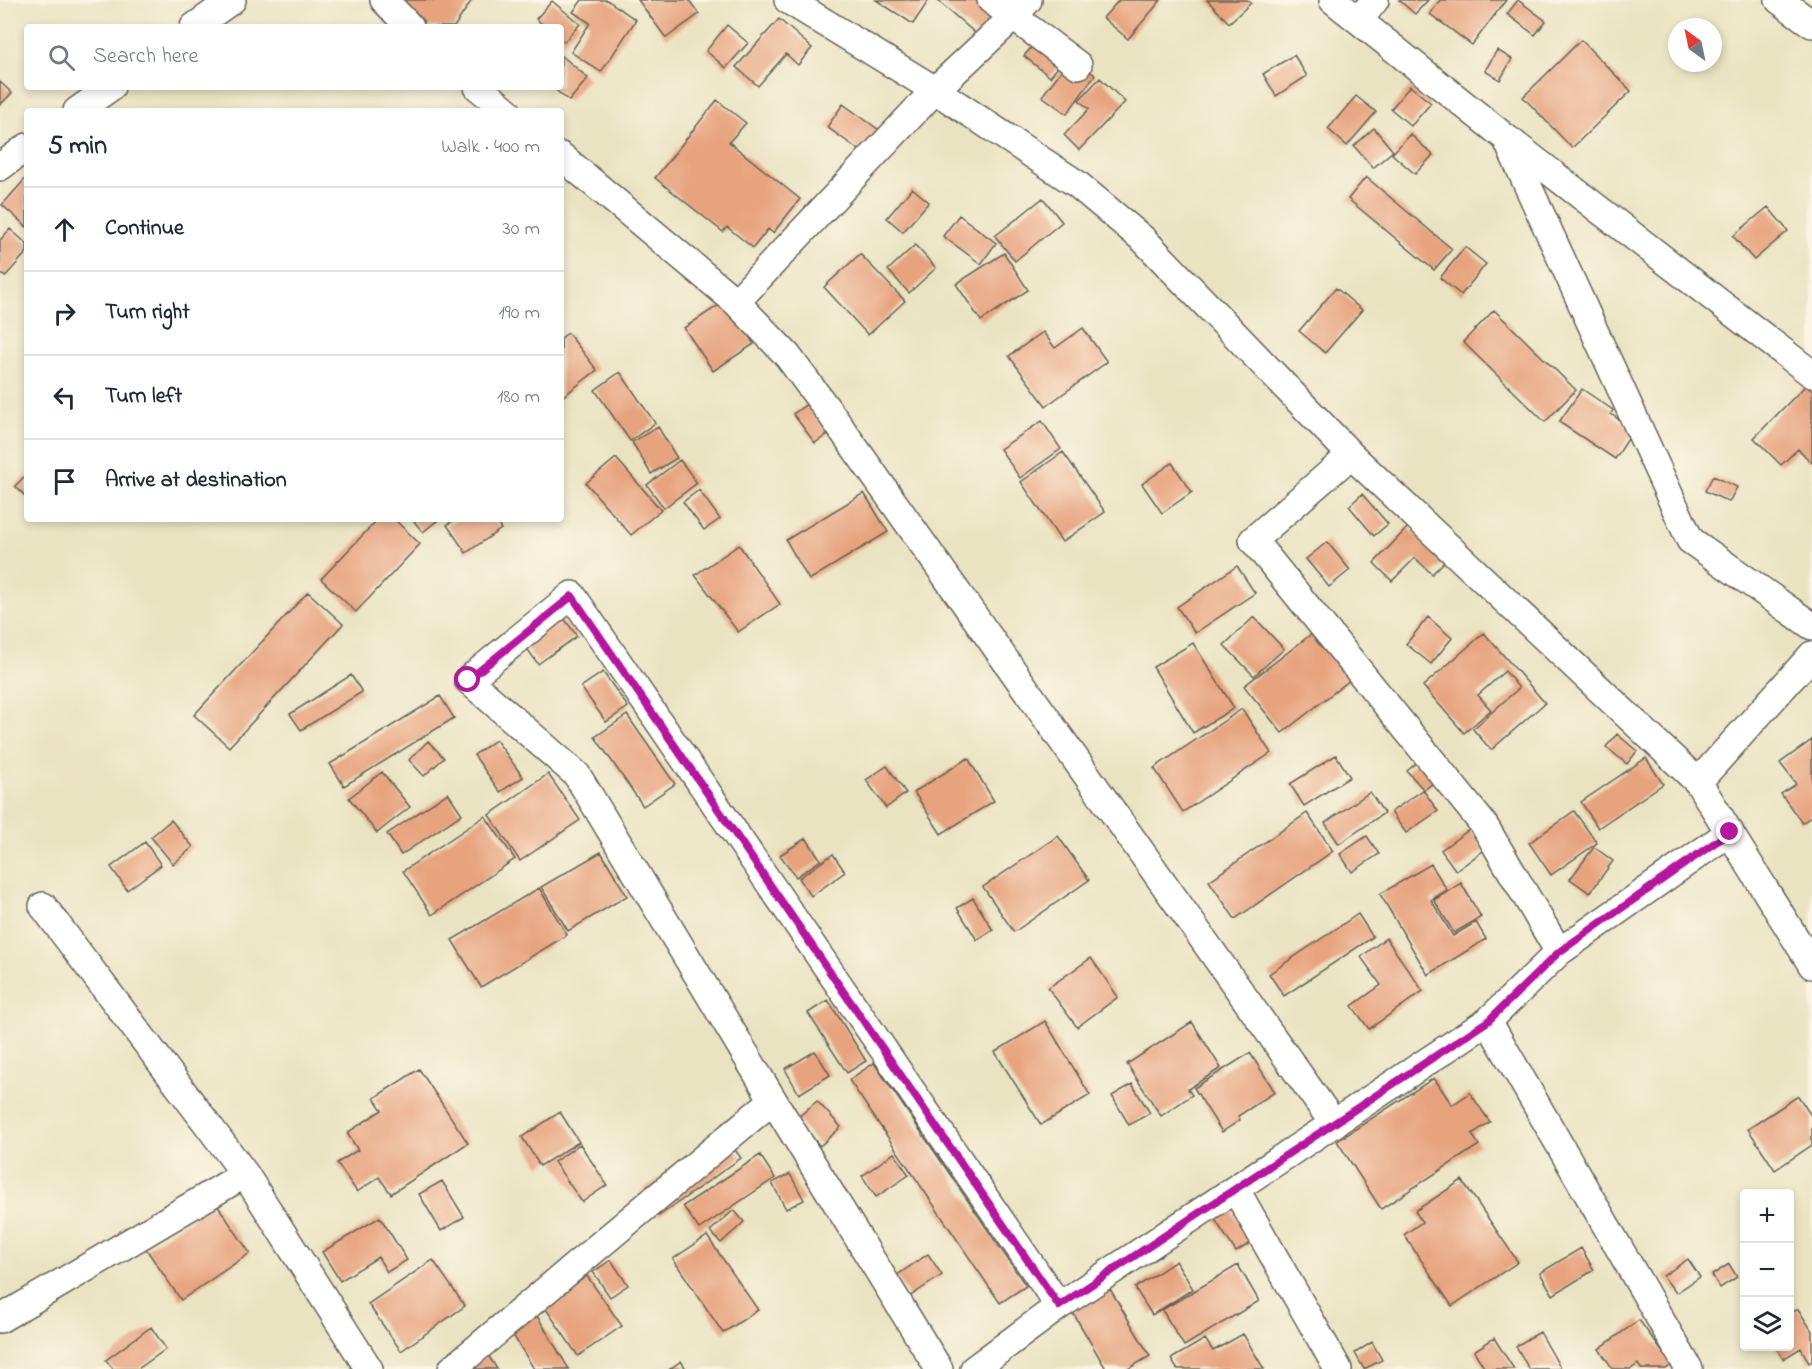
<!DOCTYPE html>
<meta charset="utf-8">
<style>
body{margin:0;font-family:"Indie Flower",sans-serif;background:#f6f6f7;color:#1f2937}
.controls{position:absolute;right:18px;bottom:18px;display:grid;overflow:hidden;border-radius:6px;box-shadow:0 3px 9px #0003}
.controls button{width:54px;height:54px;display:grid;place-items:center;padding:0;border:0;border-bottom:2px solid #e0e1e3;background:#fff;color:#1f2937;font:30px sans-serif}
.compass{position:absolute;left:1668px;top:18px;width:54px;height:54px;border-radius:50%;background:#fff;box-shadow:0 3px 9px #0003;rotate:327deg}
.stop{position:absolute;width:18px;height:18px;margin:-14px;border:4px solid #b5179e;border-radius:50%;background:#fff}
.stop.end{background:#b5179e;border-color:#fff;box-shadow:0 2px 6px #0008}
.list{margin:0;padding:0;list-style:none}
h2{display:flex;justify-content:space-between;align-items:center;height:78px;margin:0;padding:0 24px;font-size:26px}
h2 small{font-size:20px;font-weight:400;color:#747a83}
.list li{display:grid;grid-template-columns:39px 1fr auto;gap:18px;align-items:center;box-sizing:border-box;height:84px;padding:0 24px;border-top:2px solid #e0e1e3}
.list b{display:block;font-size:22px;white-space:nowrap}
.list em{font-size:20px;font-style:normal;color:#747a83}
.icon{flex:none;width:33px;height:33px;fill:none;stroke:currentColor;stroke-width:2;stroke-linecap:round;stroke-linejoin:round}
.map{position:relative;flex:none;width:1812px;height:1369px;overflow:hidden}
.search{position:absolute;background:#fff;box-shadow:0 3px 9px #0003;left:24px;top:24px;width:540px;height:66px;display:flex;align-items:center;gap:15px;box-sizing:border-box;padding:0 21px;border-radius:6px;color:#747a83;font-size:22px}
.panel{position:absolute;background:#fff;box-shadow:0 3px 9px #0003;left:24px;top:108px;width:540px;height:414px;border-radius:6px}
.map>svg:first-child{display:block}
</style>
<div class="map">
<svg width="1812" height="1369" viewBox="0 0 1812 1369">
<rect width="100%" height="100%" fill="#fcf5e5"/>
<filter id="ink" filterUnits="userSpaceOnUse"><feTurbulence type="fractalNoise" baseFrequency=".0167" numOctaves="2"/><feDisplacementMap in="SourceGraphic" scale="12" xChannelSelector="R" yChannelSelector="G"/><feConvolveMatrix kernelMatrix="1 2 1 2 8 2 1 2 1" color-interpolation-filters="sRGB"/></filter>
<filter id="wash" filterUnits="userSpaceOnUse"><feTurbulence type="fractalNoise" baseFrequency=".008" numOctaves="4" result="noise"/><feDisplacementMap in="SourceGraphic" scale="24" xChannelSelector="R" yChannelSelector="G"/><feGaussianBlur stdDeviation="1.35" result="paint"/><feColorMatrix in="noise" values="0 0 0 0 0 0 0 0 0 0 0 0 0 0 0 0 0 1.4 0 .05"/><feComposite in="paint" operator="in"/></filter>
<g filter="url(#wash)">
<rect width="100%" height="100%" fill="#eae3c2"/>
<g id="blocks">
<path fill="#e7a37e" d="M405,0H472L454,27H426L399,10Z
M582,0H607L636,20L601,72L571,52L590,23L573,12Z
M638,0H689L699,14L666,38Z
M876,0H929L913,24Z
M937,0H991L1013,20L990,46Z
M1119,0H1161L1128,39L1103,18Z
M1207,0H1247L1251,3L1229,23Z
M1399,0H1428L1415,14Z
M1440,0H1506L1472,45L1430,14Z
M1518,0L1546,21L1535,35L1507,14Z
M552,1L580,24L564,42L561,39V27H546L536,19Z
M779,19L812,48L798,65L786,54L758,86L736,67Z
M727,25L748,43L726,68L706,51Z
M1043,34L1068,54L1050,77L1024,56Z
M1581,40L1631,91L1572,148L1523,97Z
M1497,50L1512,59L1500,80L1485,71Z
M561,55L588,78L569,101L552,87H561Z
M1294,55L1307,76L1276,96L1263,74Z
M1071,58L1095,75L1067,114L1042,96Z
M1100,78L1125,102L1079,150L1064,135L1089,109L1079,100Z
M0,82L12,93L0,105Z
M1410,86L1431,103L1411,126L1391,109Z
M1356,96L1376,112L1347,146L1328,129Z
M717,100L746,123L729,142L800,199L773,233L768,229L753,248L727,227L723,232L655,178Z
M843,104L897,143L880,165L827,127Z
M1374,128L1393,151L1373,168L1354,146Z
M1410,134L1433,155L1415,174L1392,154Z
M27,177V227L2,205Z
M1366,177L1452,249L1434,270L1348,199Z
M912,188L929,202L903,232L887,218Z
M1043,198L1062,222L1015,261L995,236Z
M1768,207L1788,231L1754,260L1733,236Z
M959,215L996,243L981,264L943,236Z
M10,229L27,244V252L5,277L0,272V240Z
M915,245L936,268L909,293L888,270Z
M1465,247L1486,264L1461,295L1440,278Z
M1004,253L1028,290L981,321L956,284Z
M860,254L905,301L868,335L824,287Z
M1336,288L1362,310L1325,353L1299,331Z
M725,301L754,344L713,371L684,328Z
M1494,310L1576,390L1545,422L1463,342Z
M1083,328L1107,362L1046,406L1009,356L1043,332L1055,348Z
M568,333L597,370L561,398V338Z
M620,372L655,423L630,441L595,390Z
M1806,385L1812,391V463L1798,449L1781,465L1754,438Z
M1582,389L1613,410L1611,414L1634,430L1615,459L1559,422Z
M807,404L828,434L815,443L793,414Z
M1042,421L1061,449L1020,478L1000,449Z
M658,427L677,458L651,474L632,442Z
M1063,452L1105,512L1062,542L1021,482Z
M616,458L661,510L631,535L586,483Z
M680,460L697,483L664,508L647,485Z
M1172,463L1192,492L1162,513L1142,484Z
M27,474V498L15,486Z
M1713,476L1737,487L1729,502L1705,491Z
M699,490L720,519L704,530L683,502Z
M864,493L888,532L809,580L786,540Z
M1362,494L1388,524L1374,536L1349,506Z
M378,519H394L420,544L356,612L321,579Z
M412,519H439L423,532Z
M456,519H494L501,529L466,553L447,525Z
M1408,527L1444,562L1432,574L1415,558L1392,581L1374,563Z
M1327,542L1350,570L1329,587L1306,559Z
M739,545L780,604L738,632L695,575Z
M1237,566L1255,593L1195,633L1177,607Z
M308,592L343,624L229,747L194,715Z
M560,613L577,636L538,664L521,640Z
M1254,617L1284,649L1254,676L1224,645Z
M1428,617L1452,638L1431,664L1406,644Z
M1314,632L1351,679L1282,733L1244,686Z
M1484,633L1545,703L1491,750L1473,729L1519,688L1505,671L1478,695L1491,710L1464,733L1423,686Z
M1193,643L1234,708L1193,733L1153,667Z
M603,672L628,707L606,722L581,687Z
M351,675L362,692L301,730L290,714Z
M440,696L454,718L344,786L330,764Z
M1242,709L1271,753L1183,812L1154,768Z
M627,715L675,784L643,806L595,737Z
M1617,734L1637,751L1627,764L1606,747Z
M496,740L523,777L500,792L474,755Z
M1812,740V816L1802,823L1781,794L1796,784L1780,763Z
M428,741L444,758L424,776L409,760Z
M1336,755L1350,777L1304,806L1290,784Z
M968,758L994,801L941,834L914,792Z
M1422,758L1438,779L1424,790L1407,771Z
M1646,758L1663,784L1598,828L1581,802Z
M887,766L906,793L886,808L866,780Z
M382,772L410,807L377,833L349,798Z
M548,774L580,820L520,861L489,815Z
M1423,790L1438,811L1406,833L1391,812Z
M1370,792L1384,813L1339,844L1325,823Z
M448,793L462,814L401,855L387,834Z
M1574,811L1597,843L1551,875L1529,843Z
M1307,813L1333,851L1235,919L1209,881Z
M485,816L515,859L432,915L403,871Z
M171,820L193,847L173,864L151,837Z
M1470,829L1484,850L1456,871L1441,850Z
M1058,836L1089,880L1014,932L983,887Z
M1367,836L1379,854L1352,872L1340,854Z
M806,838L821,860L796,877L780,855Z
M145,842L161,865L127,890L111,867Z
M1594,847L1613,861L1590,893L1570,879Z
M601,852L627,896L568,931L541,887Z
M833,854L845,872L811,896L799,878Z
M1431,864L1447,890L1431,900L1453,936L1476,922L1486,939L1428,975L1380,894Z
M1461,883L1481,917L1454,933L1434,900Z
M539,888L567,935L481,987L452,940Z
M973,898L993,930L977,940L957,908Z
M1358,914L1373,937L1284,996L1269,974Z
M1386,938L1423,991L1369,1029L1352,1006L1381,985L1361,957Z
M1091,958L1118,997L1077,1027L1048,988Z
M828,1000L866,1061L847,1073L808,1013Z
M1045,1021L1090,1095L1041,1125L995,1052Z
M1192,1022L1221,1068L1188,1089L1192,1095L1161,1116L1127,1064Z
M815,1051L830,1075L799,1094L785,1069Z
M1250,1053L1275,1092L1238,1116L1240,1120L1222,1132L1194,1088Z
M874,1063L1026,1286L1000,1303L849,1080Z
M419,1069L468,1143L391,1194L379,1177L357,1192L337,1163L358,1150L347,1133L382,1110L374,1098Z
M1434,1078L1452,1105L1470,1093L1490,1122L1472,1134L1479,1145L1381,1209L1337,1141Z
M1132,1084L1150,1113L1129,1125L1112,1096Z
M1798,1096L1812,1117V1145L1775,1170L1748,1129Z
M817,1101L841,1127L820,1146L796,1119Z
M560,1112L579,1142L540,1166L522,1137Z
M723,1133L741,1158L659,1216L641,1191Z
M580,1144L607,1185L582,1202L554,1162Z
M894,1153L909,1175L876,1197L862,1176Z
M760,1155L775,1178L699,1229L683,1206Z
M790,1174L804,1200L786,1209L772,1183Z
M1462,1180L1518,1262L1452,1306L1404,1235L1422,1222L1415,1211Z
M442,1181L464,1217L441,1231L419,1194Z
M215,1202L250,1253L181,1300L146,1249Z
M1230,1208L1252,1242L1236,1252L1214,1218Z
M734,1210L744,1222L721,1243L710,1231Z
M380,1217L407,1260L387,1272L378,1257L340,1281L322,1252Z
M707,1236L758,1310L723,1333L673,1259Z
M1581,1248L1594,1270L1553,1295L1540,1273Z
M928,1254L942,1275L909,1297L896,1276Z
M1688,1259L1700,1277L1676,1293L1663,1276Z
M433,1260L465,1306L401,1351L368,1304Z
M611,1260L628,1285L610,1297L593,1272Z
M1176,1261L1193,1289L1152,1315L1135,1288Z
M1729,1264L1737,1277L1720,1288L1712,1275Z
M1238,1265L1259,1301L1184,1346L1162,1310Z
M587,1276L622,1326L578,1356L544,1306Z
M1110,1289L1150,1356L1128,1369H1106L1072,1311Z
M531,1306L569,1369H534L505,1322Z
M1798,1309L1812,1331V1361L1809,1363L1801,1348L1783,1359L1775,1346H1790V1314Z
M1639,1320L1672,1365L1666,1369H1641L1638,1364L1631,1369H1613L1599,1349Z
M151,1327L166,1349L138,1369H113L106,1360Z
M1540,1332L1561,1369H1529L1516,1346Z
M1243,1334L1264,1369H1177L1171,1359L1205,1339L1213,1351Z
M1494,1338L1514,1369H1485L1474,1351Z
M1372,1342L1382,1360L1364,1369L1355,1353Z
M488,1355L497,1369H466Z
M681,1361L686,1369H670Z"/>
</g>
</g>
<g filter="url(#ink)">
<use href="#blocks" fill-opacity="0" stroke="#646256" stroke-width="1.5"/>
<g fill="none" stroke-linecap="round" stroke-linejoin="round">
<g stroke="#646256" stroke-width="30">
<path id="street" d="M384,0L410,27
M788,0L935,90L1077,184L1144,240L1351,455
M991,0L1078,65
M1333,0L1506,138L1690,540L1812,626
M1779,0L1812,24
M1359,20L1375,0
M194,27L232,0
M478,87L507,111
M77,111L111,87
M1509,140L1812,374
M561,156L736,302L787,355L833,417L1334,1124
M0,167L27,147
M736,302L935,90L1013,17L1028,0
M1698,782L1812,655
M43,906L245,1174L369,1369
M1559,952L1484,825L1253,540L1351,455L1698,782L1812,965
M1488,1021L1689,1369
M1236,1190L1338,1369
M0,1319L245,1174
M452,1369L773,1100
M939,1369L773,1100L577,775L468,680L572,595L1059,1306
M974,1369L1059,1306L1488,1021L1559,952L1730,832"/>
</g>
<use href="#street" stroke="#fff" stroke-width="27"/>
</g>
</g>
<g fill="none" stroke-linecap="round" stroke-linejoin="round" filter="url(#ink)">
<path stroke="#b5179e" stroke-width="8" d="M468,680L572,596L1059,1306L1488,1021L1559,952L1730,832"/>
</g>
</svg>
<div class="controls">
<button>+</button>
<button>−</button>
<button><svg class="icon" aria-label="layers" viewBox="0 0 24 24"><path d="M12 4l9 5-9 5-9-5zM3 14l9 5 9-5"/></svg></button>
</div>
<svg class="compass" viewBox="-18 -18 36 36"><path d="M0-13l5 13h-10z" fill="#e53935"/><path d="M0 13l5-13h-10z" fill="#747a83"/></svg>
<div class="stop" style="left:468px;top:680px"></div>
<div class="stop end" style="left:1730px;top:832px"></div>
<div class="search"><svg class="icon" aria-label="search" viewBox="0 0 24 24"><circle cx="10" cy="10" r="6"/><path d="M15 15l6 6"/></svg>Search here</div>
<section class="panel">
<h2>5 min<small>Walk · 400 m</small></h2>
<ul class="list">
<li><svg class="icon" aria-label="ahead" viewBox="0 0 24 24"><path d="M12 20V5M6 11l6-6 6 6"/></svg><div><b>Continue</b></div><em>30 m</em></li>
<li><svg class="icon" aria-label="right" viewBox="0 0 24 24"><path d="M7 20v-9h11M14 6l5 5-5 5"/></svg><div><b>Turn right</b></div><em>190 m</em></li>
<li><svg class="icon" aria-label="left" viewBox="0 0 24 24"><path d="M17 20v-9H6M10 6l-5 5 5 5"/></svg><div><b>Turn left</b></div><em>180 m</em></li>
<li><svg class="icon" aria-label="arrive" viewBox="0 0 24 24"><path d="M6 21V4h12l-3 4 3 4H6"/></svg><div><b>Arrive at destination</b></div></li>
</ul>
</section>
</div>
